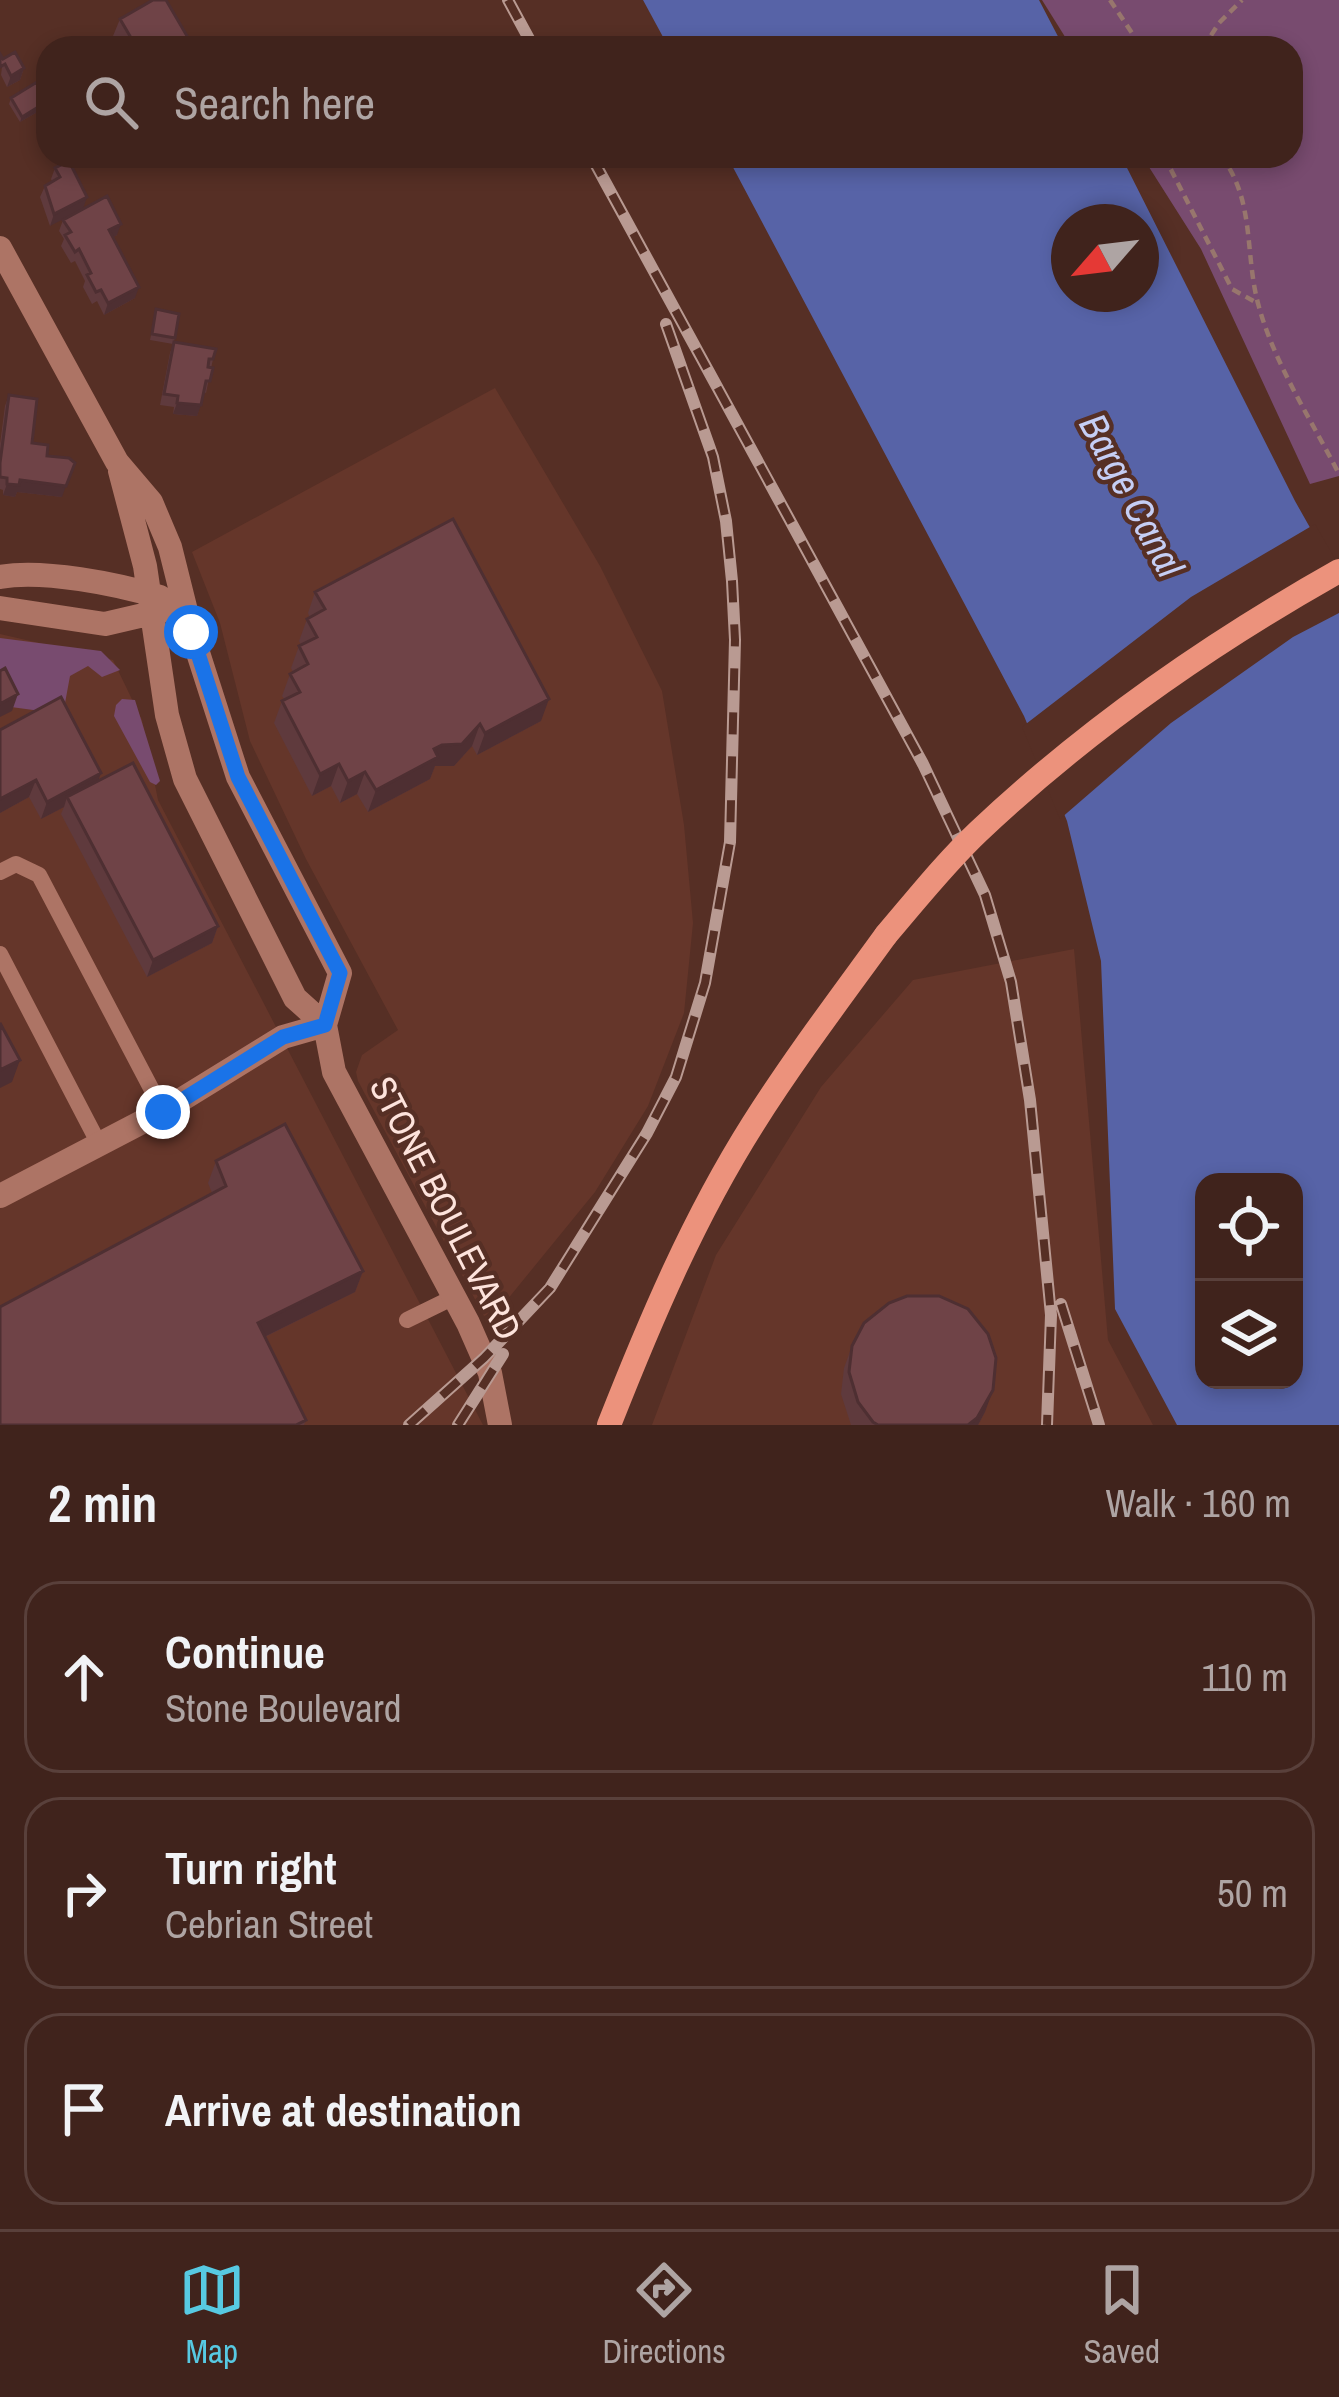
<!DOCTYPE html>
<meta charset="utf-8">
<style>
body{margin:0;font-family:"Archivo Narrow",sans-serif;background:#4b2f29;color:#f1f3f6}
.controls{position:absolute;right:36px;bottom:36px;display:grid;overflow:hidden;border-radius:24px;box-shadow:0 6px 18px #0003}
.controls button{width:108px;height:108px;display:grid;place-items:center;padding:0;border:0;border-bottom:3px solid #59403b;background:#40231c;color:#f1f3f6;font:60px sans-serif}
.compass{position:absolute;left:1051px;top:204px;width:108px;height:108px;border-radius:50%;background:#40231c;box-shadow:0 6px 18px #0003;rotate:242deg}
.stop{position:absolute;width:36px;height:36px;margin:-27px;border:9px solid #1a73e8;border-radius:50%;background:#fff}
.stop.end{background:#1a73e8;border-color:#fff;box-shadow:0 3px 12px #0008}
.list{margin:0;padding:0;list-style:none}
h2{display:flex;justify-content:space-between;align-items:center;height:156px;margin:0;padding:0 48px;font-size:51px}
h2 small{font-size:39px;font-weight:400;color:#aea4a3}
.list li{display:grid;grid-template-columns:78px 1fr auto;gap:36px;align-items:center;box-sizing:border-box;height:192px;margin:0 24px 24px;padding:0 24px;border:3px solid #59403b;border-radius:36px}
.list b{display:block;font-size:45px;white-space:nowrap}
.list p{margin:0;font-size:39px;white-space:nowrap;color:#aea4a3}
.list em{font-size:39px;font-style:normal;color:#aea4a3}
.icon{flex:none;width:66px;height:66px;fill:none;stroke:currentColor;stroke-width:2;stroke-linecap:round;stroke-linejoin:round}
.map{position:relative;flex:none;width:1339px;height:1425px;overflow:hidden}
.search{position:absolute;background:#40231c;box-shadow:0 6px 18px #0003;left:36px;right:36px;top:36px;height:132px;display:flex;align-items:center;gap:30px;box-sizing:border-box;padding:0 42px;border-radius:36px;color:#aea4a3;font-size:45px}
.sheet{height:804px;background:#40231c}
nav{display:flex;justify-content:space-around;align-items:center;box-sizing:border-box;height:168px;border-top:3px solid #59403b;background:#40231c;font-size:33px;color:#aea4a3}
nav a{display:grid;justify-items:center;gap:6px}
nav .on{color:#57c9e2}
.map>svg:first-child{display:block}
</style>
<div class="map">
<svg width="1339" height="1425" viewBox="0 0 1339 1425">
<rect width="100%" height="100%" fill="#562f25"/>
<path fill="#65362a" d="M495,388L600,566L662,691L684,825L693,923L684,1013L648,1106L595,1192L498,1311L484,1316L358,1081L356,1072L362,1055L398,1030L306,859L250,741L220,623L192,552Z
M0,634L113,660L142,720L158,800L483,1425H0Z
M1074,949L1108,1340L1153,1425H652L716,1255L821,1087L913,980Z"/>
<path fill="#784b6f" d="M1042,0H1339V476L1310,484L1201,249L1142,156H1291V48H1072Z
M0,638L101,651L120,670L102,677L88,666L70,676L63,714L11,707L0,685Z
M122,699L135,700L160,781L156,785L150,782L114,716L116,705Z"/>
<path fill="#5763a7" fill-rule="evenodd" d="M643,0H1039L1064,48H669Z
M727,156H1121L1295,501L1339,579V1425H1177L1115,1309L1101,961L1067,821L1024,716ZM1069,222H1141V294H1069ZM1204,1182H1294V1380H1204Z"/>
<path fill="#562f25" d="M1315,524L1339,566V613L1293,637L1171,723L1060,819L1022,727L1191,597Z"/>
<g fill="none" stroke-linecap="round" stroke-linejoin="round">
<path stroke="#98766d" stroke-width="4.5" stroke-dasharray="9 6" stroke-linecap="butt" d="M1110,0L1142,48
M1203,48L1219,23L1242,0
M1164,156L1232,289L1257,303
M1221,156C1256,201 1244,255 1259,307C1275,365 1312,421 1339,474"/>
<path stroke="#ad7465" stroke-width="16" d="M0,872L16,864L39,875L163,1111
M0,954L99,1144
M407,1320L454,1297"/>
<path stroke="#ad7465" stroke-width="24" d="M0,248L117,462L151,502L170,547L191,631L238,777L340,973L325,1025L334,1072L468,1323L490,1373L500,1425
M120,471L145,566L167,715L185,779L295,998L325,1025
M0,577C42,569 118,584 160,597
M0,608L105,624L165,610
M0,1196L163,1111L283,1037L325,1025"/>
<path stroke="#ec927c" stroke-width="24" d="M609,1425C650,1321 693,1219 753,1124C794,1059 841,997 886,935"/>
<g stroke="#b99a92" stroke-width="12">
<path id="rail" d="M508,0L534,48
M591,156L923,764L985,895L1011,982L1030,1100L1051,1315L1047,1425
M1061,1304L1099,1425
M409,1425L484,1358L550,1288L647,1133L676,1077L705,983L730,842L735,640L732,581L726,521L713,457L666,324
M458,1425L503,1354"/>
</g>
<use href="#rail" stroke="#562f25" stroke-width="8" stroke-dasharray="22" stroke-linecap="butt"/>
<path stroke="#ec927c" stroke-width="24" d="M886,935C916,900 945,863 979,831C1086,730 1211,643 1339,571"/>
</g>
<path fill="#5f3a3d" d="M120,19L194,48H121L113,36Z
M3,59L24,68L20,80L7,87L1,75Z
M11,98L46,107L20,122L9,104Z
M55,168L87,197L50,226L40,197L45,186L52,181L51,179Z
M63,220L117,235L113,237L135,298L104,315L97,301L92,304L83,287L85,281L75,261L71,263L61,246L64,239L59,231Z
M156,309L175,338L173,344L150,340Z
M174,342L213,359L206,393L204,392L197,416L173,414L174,407L160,405L170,353Z
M9,395L32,443L47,456L62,497L17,492L15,497L3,495V490L0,489V444L5,406Z
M315,592L541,721L477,755L472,746L454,766H435L430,779L368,812L357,794L340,803L331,786L312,796L274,723L282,701L285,700L282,696L290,674L293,672L291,668L299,646L301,645L299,641L307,619L310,618L308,613Z
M0,730L98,781L218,926L212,943L147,977L61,814L64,807L41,819L29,797L0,813Z
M216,1161L363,1271L355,1292L265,1337L306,1420L304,1425H0L212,1193L208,1183Z
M852,1346L985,1412L978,1425H851L841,1394L844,1368Z"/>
<path fill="#4e2f32" d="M24,68L20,80L7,87L11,76Z
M48,101L46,107L20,122L22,117Z
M87,197L83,209L50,226L54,214Z
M121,224L117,235L105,242L109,230Z
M139,287L135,298L104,315L108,303Z
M177,403L201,405L197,416L173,414Z
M20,480L66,486L62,497L17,492L15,497L3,495L7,484Z
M18,694L12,711L0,717V704Z
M549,699L541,721L477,755L485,733Z
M480,724L472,746L454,766H435L430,779L368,812L376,790L430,761L434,749L442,745L462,744Z
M339,764L331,786L312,796L320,774Z
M365,772L357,794L340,803L348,781Z
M101,773L95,790L67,797L64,807L41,819L47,802Z
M36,780L29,797L0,813V799Z
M218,926L212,943L147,977L153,960Z
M20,1060L12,1082L0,1088V1070Z
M363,1271L355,1292L250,1344L258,1323Z
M993,1390L985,1412L978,1425H968Z"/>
<path fill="#6f4347" stroke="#4e2f32" stroke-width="3" d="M153,0H166L194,48H137L120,19Z
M15,52L24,68L11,76L5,64L0,67V54L3,59Z
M37,82L48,101L22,117L11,98Z
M69,161L87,197L54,214L45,186L60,177L55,168Z
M107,196L121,224L109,230L139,287L108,303L101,290L96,292L87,275L91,273L79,249L75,252L65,235L71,232L63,220Z
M156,309L179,314L175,338L152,334Z
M174,342L216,349L213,359H209L208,367L213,368L210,381H206L201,405L177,403L178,396L164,394Z
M9,395L37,399L32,443L48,445L47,456L69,458L75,463L66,486L20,480L19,485L7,484V478L0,477V463Z
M453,519L549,699L485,733L480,724L462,744L442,745L434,749L438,757L376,790L365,772L348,781L339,764L320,774L282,701L300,692L290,674L308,664L299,646L317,637L307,619L325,609L315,592Z
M5,668L18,694L0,704V671Z
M61,697L101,773L47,802L36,780L0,799V730Z
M133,763L218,926L153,960L67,797Z
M0,1023L20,1060L0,1070Z
M285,1124L363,1271L258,1323L306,1420L296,1425H0V1307L226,1186L216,1161Z
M907,1296H939L968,1309L988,1334L996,1358L993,1390L977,1418L968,1425H878L873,1422L858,1402L849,1372L852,1346L864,1323L889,1303Z"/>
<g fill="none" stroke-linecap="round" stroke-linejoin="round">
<path stroke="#1a73e8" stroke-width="15" d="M163,1112L283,1037L325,1025L340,973L238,777L191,632"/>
</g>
<g text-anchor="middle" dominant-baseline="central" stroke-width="9" stroke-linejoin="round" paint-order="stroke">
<g font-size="36" fill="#fde3dc" stroke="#562f25">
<text transform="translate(446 1208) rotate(63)">STONE BOULEVARD</text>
</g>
<g font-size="39" font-style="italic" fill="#c5cef5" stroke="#562f25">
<text transform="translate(1132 495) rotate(62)">Barge Canal</text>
</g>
</g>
</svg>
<div class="controls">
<button><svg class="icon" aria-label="locate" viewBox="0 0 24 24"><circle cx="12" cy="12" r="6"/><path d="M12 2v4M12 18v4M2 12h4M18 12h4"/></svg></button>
<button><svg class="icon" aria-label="layers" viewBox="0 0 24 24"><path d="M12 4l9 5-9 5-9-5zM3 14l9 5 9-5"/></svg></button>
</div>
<svg class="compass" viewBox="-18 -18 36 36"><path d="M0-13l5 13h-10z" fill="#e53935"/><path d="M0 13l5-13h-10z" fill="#aea4a3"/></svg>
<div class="stop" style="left:191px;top:632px"></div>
<div class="stop end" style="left:163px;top:1112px"></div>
<div class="search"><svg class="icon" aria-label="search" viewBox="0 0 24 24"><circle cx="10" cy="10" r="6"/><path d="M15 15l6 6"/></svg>Search here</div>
</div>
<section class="sheet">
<h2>2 min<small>Walk · 160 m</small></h2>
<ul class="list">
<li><svg class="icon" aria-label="ahead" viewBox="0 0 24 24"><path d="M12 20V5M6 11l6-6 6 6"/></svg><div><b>Continue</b><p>Stone Boulevard</p></div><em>110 m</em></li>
<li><svg class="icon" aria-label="right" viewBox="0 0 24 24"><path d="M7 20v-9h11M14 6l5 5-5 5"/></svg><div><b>Turn right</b><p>Cebrian Street</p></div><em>50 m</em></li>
<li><svg class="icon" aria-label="arrive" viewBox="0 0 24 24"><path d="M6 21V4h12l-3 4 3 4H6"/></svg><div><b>Arrive at destination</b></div></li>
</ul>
</section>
<nav>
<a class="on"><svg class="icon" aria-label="map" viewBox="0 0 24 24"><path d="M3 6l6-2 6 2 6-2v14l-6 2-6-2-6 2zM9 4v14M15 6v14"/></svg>Map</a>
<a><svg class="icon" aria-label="directions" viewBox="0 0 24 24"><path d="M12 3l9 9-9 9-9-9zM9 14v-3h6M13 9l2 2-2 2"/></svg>Directions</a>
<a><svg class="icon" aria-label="saved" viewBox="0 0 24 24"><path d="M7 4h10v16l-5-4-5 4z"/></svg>Saved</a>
</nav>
